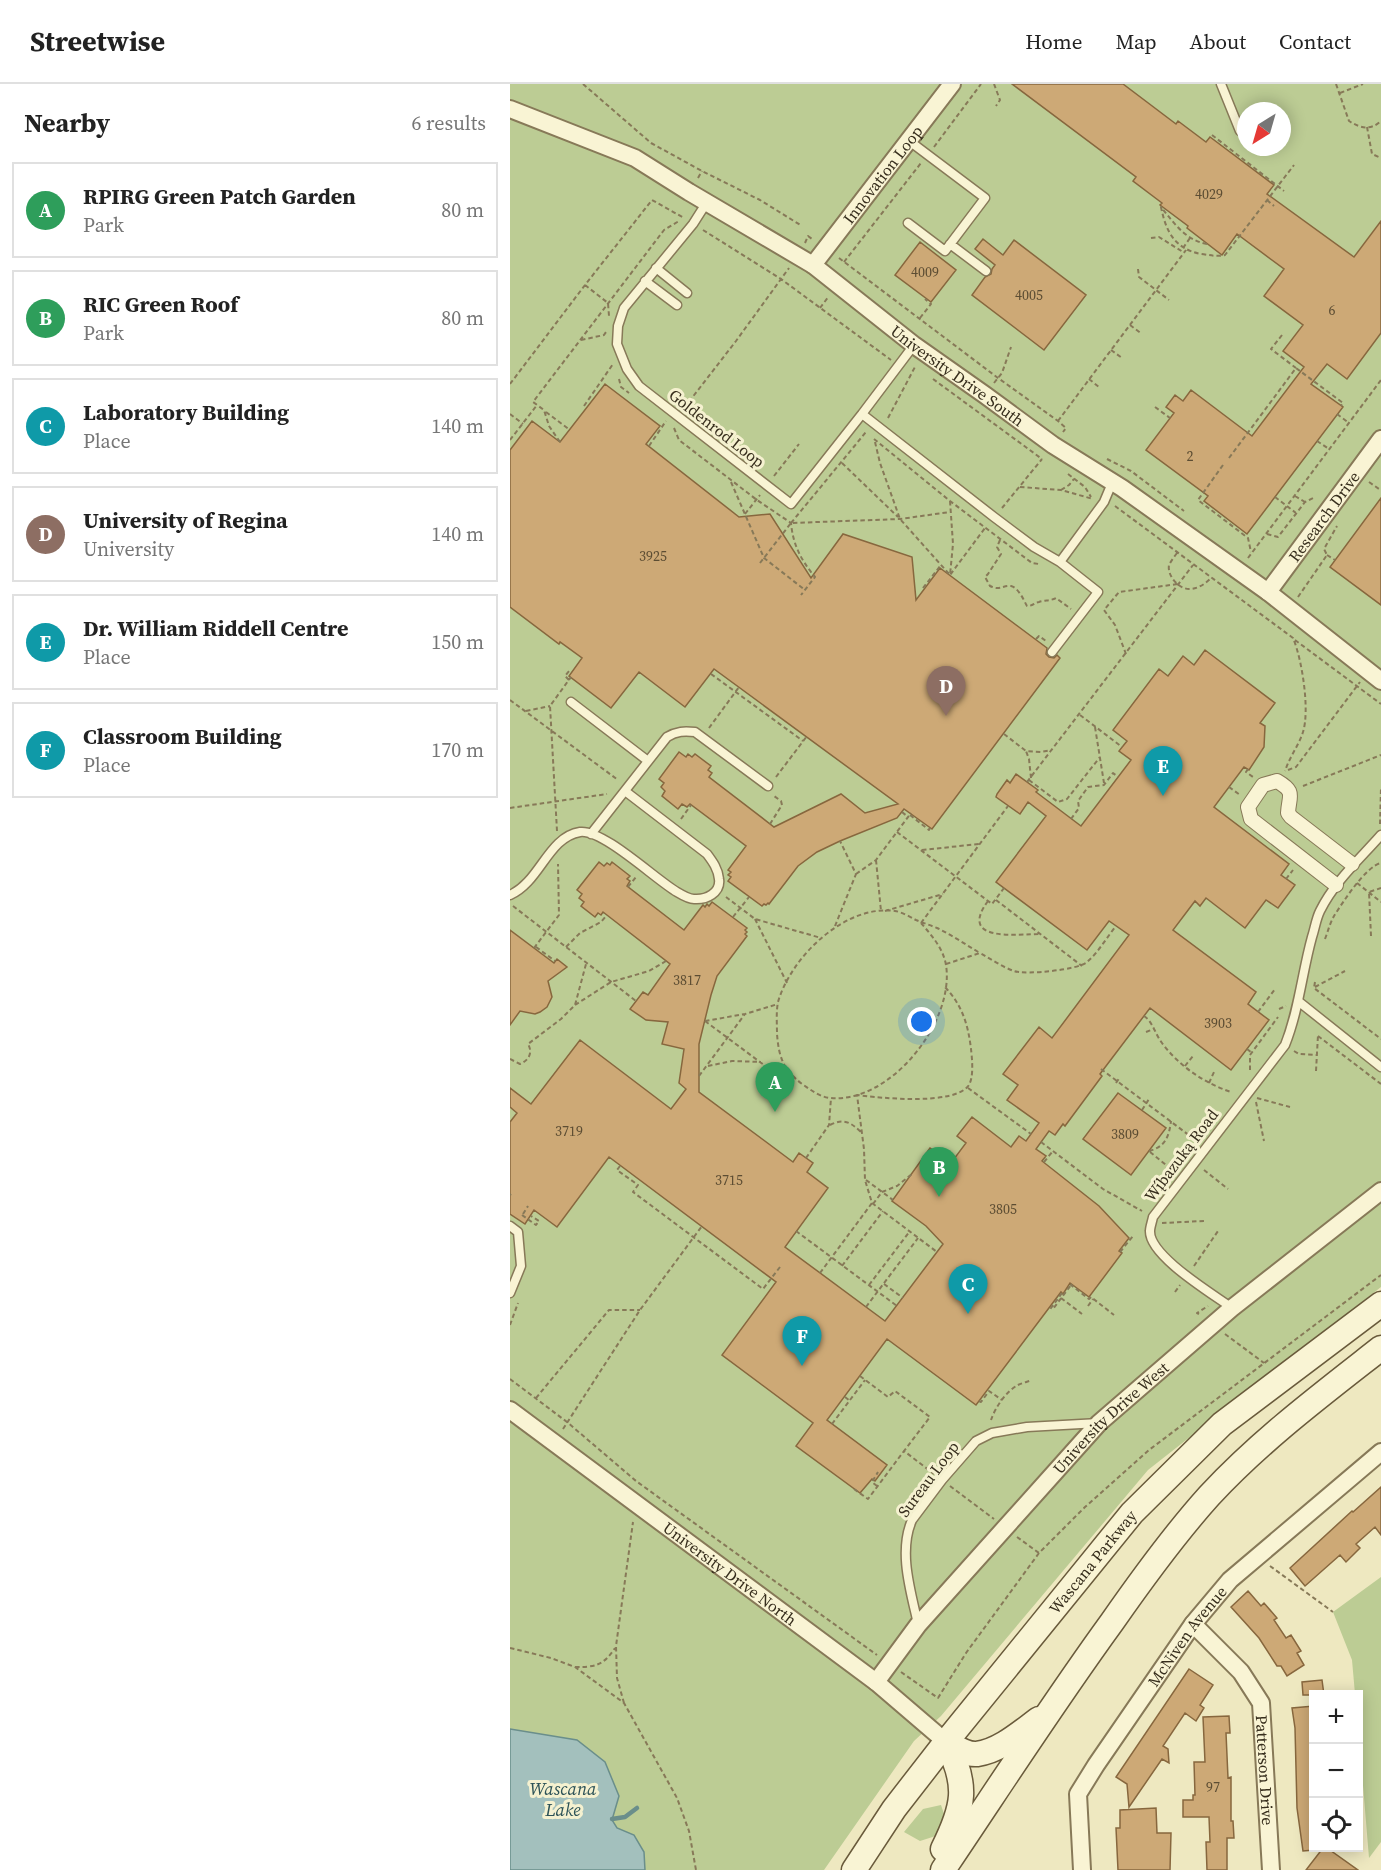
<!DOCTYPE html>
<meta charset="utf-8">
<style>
body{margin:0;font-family:"Source Serif 4",serif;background:#f2f2f2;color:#222}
.controls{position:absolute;right:18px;bottom:18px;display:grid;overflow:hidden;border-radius:0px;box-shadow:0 3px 15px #0003}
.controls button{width:54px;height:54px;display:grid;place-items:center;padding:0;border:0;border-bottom:2px solid #e0e0e0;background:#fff;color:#222;font:30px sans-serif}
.compass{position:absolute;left:727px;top:18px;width:54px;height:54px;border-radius:50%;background:#fff;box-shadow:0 3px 15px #0003;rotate:217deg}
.you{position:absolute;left:412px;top:938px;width:21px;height:21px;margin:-15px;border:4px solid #fff;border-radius:50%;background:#1a73e8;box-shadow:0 0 0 9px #1a73e833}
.badge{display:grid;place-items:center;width:39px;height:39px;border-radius:50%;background:#b45309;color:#fff;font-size:20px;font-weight:700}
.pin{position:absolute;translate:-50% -50px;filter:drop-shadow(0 2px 3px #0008)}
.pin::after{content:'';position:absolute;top:32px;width:21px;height:18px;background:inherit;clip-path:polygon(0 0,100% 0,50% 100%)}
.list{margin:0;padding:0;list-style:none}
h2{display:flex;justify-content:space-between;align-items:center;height:78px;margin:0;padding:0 24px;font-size:26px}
h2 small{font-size:20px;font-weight:400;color:#767676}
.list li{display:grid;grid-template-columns:39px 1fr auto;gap:18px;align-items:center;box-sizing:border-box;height:96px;margin:0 12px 12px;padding:0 12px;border:2px solid #e0e0e0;border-radius:0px}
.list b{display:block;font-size:22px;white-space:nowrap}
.list p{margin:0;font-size:20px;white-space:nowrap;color:#767676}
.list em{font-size:20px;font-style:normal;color:#767676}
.icon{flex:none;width:33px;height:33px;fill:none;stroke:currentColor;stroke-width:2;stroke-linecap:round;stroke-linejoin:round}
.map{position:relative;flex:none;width:871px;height:1786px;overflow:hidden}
header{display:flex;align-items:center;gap:36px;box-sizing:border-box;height:84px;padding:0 30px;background:#fff;border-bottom:2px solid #e0e0e0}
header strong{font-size:28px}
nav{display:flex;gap:33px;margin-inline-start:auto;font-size:21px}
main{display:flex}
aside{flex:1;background:#fff}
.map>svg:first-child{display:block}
</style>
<header>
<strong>Streetwise</strong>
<nav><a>Home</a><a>Map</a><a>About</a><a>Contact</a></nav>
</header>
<main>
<aside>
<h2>Nearby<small>6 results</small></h2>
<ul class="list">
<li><span class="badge" style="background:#2e9e5b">A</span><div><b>RPIRG Green Patch Garden</b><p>Park</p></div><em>80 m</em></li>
<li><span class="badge" style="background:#2e9e5b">B</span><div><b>RIC Green Roof</b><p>Park</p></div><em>80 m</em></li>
<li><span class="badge" style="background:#0f9aa8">C</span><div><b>Laboratory Building</b><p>Place</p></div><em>140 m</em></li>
<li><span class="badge" style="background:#8d6e63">D</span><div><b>University of Regina</b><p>University</p></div><em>140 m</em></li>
<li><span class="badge" style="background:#0f9aa8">E</span><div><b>Dr. William Riddell Centre</b><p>Place</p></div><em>150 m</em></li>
<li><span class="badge" style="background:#0f9aa8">F</span><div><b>Classroom Building</b><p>Place</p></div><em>170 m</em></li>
</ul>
</aside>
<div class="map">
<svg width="871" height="1786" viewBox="0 0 871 1786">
<rect width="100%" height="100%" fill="#eee8c0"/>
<path fill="#bccc94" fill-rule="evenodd" d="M0,0H871V1203L638,1386L431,1632L404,1657L314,1786H0ZM736,27H772V63H736Z
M871,1493V1758L859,1774L849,1653L848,1610H845L842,1576L823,1528Z
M431,1721L436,1736L432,1750L410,1757L394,1748L413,1725Z"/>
<path fill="#a3c0bd" stroke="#6a8e8b" stroke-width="1.5" d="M0,1645L67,1656L95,1678L109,1712L102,1736L107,1744L124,1751L134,1768L135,1786H0Z"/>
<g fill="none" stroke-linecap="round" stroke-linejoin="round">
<path stroke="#6a8e8b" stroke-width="4.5" d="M102,1735L115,1733L127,1724"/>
</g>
<path fill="#cda976" stroke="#87673e" stroke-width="1.5" d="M502,0H613L666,40L668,37L696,58L700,53L764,101L757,110L844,173L871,137V249L837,295L817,280L801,300L833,323L737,450L694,417L698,412L636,366L664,329L656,323L665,311L673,317L681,306L742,352L794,283L773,267L793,241L754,212L774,185L727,150L712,171L677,144L678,142L650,121L652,119L623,97L626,93Z
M473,155L493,171L504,156L576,211L534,266L462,211L475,193L481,190L482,185L485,181L465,165Z
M410,158L446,186L421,218L385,191Z
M95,300L150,342L136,360L229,433L260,430L301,494L333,450L402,473L406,516L430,484L537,564L536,570L539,573L544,574L547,571L550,574L422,745L394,725L387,734L330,757L307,768L288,782L259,820L258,819L256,821L254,820L252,822L218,797L221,793L218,791L221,788L218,786L236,762L180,720L177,723L172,720L168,725L152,712L155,707L151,703L154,699L149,695L169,668L176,673L178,670L182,673L185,670L201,682L198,686L202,689L199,693L264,743L331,710L355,729L388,720L204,585L175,623L129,588L101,624L59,592L72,574L50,558L49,560L0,523V366L22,337L50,358Z
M871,414V521L820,483Z
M695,566L765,619L750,639L755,642L754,663L739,686L734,683L704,723L779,780L771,791L785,801L768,824L756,816L735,844L696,814L690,822L685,817L663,846L746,908L738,920L759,936L721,986L640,924L590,990L592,992L555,1042L553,1040L545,1051L539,1047L526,1065L536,1072L532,1077L589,1122L619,1154L609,1167L612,1169L579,1213L560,1199L553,1210L551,1208L466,1321L377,1255L317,1336L377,1381L365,1397L362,1395L350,1409L286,1362L303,1339L212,1271L266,1198L99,1073L47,1143L24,1126L15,1140L0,1130V1038L7,1029L0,1023V1004L21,1020L70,956L161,1025L176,1005L169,999L174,965L152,960L158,938L136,936L120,925L133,908L138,911L160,880L93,828L91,831L88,829L85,833L71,822L74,818L69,814L72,810L67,806L89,778L94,782L97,779L100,781L102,778L120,792L117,795L120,797L117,802L174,846L193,821L195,823L197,820L199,822L202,818L237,844L235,846L237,848L235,850L237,852L207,892L201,911L189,960V1008L283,1078L289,1069L303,1079L297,1088L318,1104L275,1163L375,1237L433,1160L416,1142L382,1117L420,1064L441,1079L456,1059L447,1052L462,1033L501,1063L509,1052L516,1057L529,1039L497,1016L508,1001L493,990L529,943L542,954L619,851L599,837L577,866L486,798L536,732L518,718L510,730L486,713L487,710L497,696L500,699L506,690L528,706L526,708L571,742L621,676L609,667L617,657L603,646L649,585L658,592L673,572L684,581Z
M0,846L44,879L47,875L57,883L38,897L42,913L37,923L30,928L25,930L10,927L0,941Z
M608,1009L656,1044L621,1091L573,1055Z
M871,1403V1451L865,1443L846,1460L850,1464L836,1478L830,1471L795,1502L780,1484L842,1427L843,1428Z
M738,1507L751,1522L754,1519L767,1534L764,1536L776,1554L781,1551L791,1567L787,1569L794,1581L777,1592L771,1582H767L749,1554L721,1523Z
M679,1585L703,1601L690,1621L694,1624L686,1637L675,1629L653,1662L658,1665L659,1679L652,1675L619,1723L617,1700L606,1693Z
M812,1596L814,1611H793L792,1598Z
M804,1622V1766L793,1767L787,1724L785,1644L782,1624Z
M719,1632L720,1649H716L718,1694L721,1693V1737H723L724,1754H717V1786H697L696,1758H700L699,1733H673V1716H683V1711H685L684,1678H695L693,1633Z
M646,1724L647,1749H661L660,1786H608L606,1744H610V1726Z
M813,1764H817L848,1786H796Z"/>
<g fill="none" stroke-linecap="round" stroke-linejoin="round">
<g stroke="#877958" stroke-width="11">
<path id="service" d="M711,0L730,47
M197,118L183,140L114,224L108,242L107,260L117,285L129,302L281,420L352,330L404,261
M398,139L435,167L475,114L398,56
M440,160L476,187
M146,184L177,209
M135,197L167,221
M352,330L484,433L524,463L550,478L588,508L542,568
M550,478L594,418L602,399
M61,618L138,677
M81,750L157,653C167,647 174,647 185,648L258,702
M0,811C30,798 38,753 70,748C93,745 146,796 167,808C172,811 179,815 184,815C196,816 211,809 209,795C208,785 203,778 197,770L115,707
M788,917L871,983
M0,1142L8,1148L11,1182L0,1209
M722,1224C703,1210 639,1172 640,1147C640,1143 642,1138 643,1133L775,961C789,926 792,889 802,853C805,844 806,835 810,827C825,797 849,776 871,751
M408,1540C401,1508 388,1468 402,1436L432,1396L466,1357L482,1349L517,1343L589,1339"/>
</g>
<g stroke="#877958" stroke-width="16">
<path id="pedestrian" d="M826,801L741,735L738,723L753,701L767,697C786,708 779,711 778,729L781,733L842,780"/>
</g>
<g stroke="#877958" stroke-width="20">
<g id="minor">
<path id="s1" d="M0,25L125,74L179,108L303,181L404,261L475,311L543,361L612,404L758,508L871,597"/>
<path id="s2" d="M303,181L442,0"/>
<path id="s3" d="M758,508L871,355"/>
<path id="s4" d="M0,1326L366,1598L436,1658"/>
<path id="s5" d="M683,1540L731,1588L751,1619L761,1786"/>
<path id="s6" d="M366,1598L408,1541L589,1339L722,1224L871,1107"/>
<path id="s7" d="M572,1786L568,1710L586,1681L683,1540L720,1496L871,1368"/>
</g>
</g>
<g stroke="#695a3b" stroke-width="27">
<g id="secondary">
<path d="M436,1658C445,1663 456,1671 467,1670C490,1667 511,1648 529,1635"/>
<path d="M433,1765C454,1723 459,1701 436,1658"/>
<path id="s8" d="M344,1786L384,1725L436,1658L622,1429L712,1340L871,1220"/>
<path d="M433,1786C489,1703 543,1619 602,1538C632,1495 663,1452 699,1412C751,1356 811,1311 871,1264"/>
</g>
</g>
<path stroke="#877958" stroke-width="2" stroke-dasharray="4.5 3" stroke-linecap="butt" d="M73,0L141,59L192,87L250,116L292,142
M484,0L490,16L486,22
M826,0L839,37C850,44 860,47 871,37
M830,9L853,0
M857,43L862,70L871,74
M702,51L774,107
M424,63L471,0
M188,94L192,87
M757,116L764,122
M193,146L271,195L381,276
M641,154L649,153L673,168
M295,159L298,152L302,155
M697,160C675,156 664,139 651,123C656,148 665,165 691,170C700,171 707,173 715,171L784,81
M673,164L680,154
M329,174L488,294L548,337L556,344L553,348
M334,178L411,79
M628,185L629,193L659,216
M75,201L98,219L99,232
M310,224L319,212
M410,234L421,220L415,215
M620,241L632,250
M772,251L761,265L786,284
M71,256L94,251L96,248
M601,266L612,274
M109,295L111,303L119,309
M423,295L532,375
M579,295L590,304
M484,299L492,289L501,263
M0,300L75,201L142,116L174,134
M74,322L103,280
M173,322L178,319L226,257L279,184
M645,323L660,334
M36,328L60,346
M0,330L13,340
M827,330L839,339
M378,334L406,281
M548,337L676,166
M164,344L169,356L247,416L281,439C283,461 291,476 305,493L291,511
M364,355L440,417L522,479L529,480
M0,356L27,321
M807,357L819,365
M50,358L39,342L34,326L23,318L154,146L169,137
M365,358L370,379L390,435L440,491
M139,362L156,337
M719,374L786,284L833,319L831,322
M597,375L621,387L674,427
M332,379L388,433
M713,381L688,416L738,454L741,468
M558,390L575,403L581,413
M264,392L289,360
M221,398L254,474L295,506
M859,398L869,405
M510,403L551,406L583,415
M551,406L559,401L564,395
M785,412L795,418
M765,413L786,429
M440,417L443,460L440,491L475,444
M605,422L783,554C792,575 800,626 793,648C789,661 780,672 775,687
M492,424L532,375
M235,430L250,411
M281,439L356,348
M757,450L768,453L795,418L805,413
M490,456L487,463L491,470L478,490L475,493L480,502C490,507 493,501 501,502C509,504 514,517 517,522C523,522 524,519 529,518C535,516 540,517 546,514L561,525
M667,469C664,473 661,477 659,481C657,492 669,505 679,505C688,505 695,500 701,494
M817,471L825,476
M738,474L871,296
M250,479L281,439L390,435L440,428
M413,504L431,481
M788,513L817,471L814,465L827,442
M526,555L529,552L536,557
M785,556L871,620
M616,570L605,541L594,526L609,508L668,500
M201,590L293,657
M59,596L55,592L59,587L61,589
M0,616L108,696
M16,627L40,622
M570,631L612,663
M585,643L594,699
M199,644L229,603
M494,650L516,667
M738,685L736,688L743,693
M778,686L786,683L850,598
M266,693L297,652
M521,694L519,675L516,667L531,668L542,666
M519,696L548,718L557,715L590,673
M517,698L683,481
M793,702L871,671
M719,703L730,711
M0,724L97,710
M392,728L398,733
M400,731L419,746L420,744
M171,735L181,721
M561,735L569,724L568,717L578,703L594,701L603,689L608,693
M260,740L272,721L271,717L264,712
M870,740L871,704
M47,747L40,622L61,593
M387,748L482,820L494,804
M412,766L469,760
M366,776L371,827
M346,790L366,776L401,729
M776,795L783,786
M847,799L871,818
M118,803L126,793
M216,813L245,835L311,854
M486,816L572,882
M478,817C447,859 508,850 531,850
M3,822L126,917
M375,827L433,810
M223,833L239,813
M245,835L277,899
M411,839C422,852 433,864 436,881C445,938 380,1020 320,1014C310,1013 301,1006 292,1000C273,985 269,974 267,950C267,940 266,928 268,918C281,873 335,820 385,827C392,828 400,833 406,836C413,839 420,841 427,844C442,851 456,861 470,869
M411,839L498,722
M325,842L346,790L330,757
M861,852L859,808L871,804
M815,855C818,847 820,839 824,832C833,818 856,782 871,779
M26,863L45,877
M56,863L70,849L91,838L97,831
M24,864L49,831L48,780
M436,880L470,869C481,875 492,883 504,887C515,891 568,886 577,878C588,869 597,853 606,842
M805,898L804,904L871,955
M805,903L835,887
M65,921L101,898L139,887L156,877
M769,925L776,922
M748,928L765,905
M634,932C643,938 645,950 652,959C669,982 694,999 721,1008
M195,937L262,987L282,993
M195,937L235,930L268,920
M636,948L644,945
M808,952L871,1000
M737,965L742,969
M784,967L789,970L807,971
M0,975L10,980C19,976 23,969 18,960L51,935L65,921L76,880
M198,982L222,977L251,978
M675,982L683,972
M591,985L684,1055
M740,986V971L768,933
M806,987L808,951
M189,992L235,930
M606,999L610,993
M699,999L704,988
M458,1004L521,1050
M747,1014L780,1023
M746,1018L754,1057
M632,1026L639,1015
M320,1041C334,1034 340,1038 351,1048
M531,1058L593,1105L632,1127
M639,1067C655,1063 659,1053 661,1037
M640,1068L661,1085
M296,1074L319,1041L321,1014
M534,1078L543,1067
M110,1082L107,1086L128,1101L123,1108L253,1205L270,1183
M694,1086L718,1105
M356,1096L383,1116
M0,1111L1,1110
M362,1119L427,1168
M363,1120L372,1108L387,1102L402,1090
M13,1130L18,1122
M12,1131L26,1141L29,1137L21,1132
M652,1139L694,1137
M286,1147L387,1222
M610,1168L623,1152
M332,1182L373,1127
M684,1182L708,1147
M310,1189L362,1119L355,1096L354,1065L347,1011C370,1014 445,1022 459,1001C464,992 462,974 461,965C458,940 452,921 435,903
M374,1200L393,1214
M562,1200L561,1201L579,1215L581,1213L604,1231
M359,1201L400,1147
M665,1208L670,1201
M552,1209L541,1224L543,1225L561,1201
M551,1214L572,1230
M578,1222L583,1215
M356,1223L408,1154
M689,1230L687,1229L698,1222
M0,1241L8,1219
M715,1250L754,1279
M350,1292L378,1313L385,1307L420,1333L394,1367L424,1390
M0,1295L57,1338L126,1397L367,1571
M335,1313L340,1317
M26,1314L99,1226H130
M469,1317L471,1318L479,1307L492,1316
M481,1336C485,1324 496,1307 508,1301C512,1299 517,1298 522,1296
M322,1340L355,1296
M53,1345L130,1226L192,1142
M367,1402L362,1398L368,1388
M440,1402L484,1435
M344,1405L358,1415L394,1367
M507,1453L529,1469
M760,1482L823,1528
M0,1564L41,1574L65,1583L114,1619L167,1714L179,1747L186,1786
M65,1583C85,1583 93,1582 105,1564
M391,1588L428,1614L456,1569L529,1469L575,1423L639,1366L871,1191
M114,1619L107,1594L106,1562L123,1438"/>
<use href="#service" stroke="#f9f4d4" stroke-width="8"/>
<use href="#pedestrian" stroke="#f9f4d4" stroke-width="14"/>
<use href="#minor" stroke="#f9f4d4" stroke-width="16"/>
<use href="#secondary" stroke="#f9f4d4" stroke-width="24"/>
</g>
<g text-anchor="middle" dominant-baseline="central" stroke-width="6" stroke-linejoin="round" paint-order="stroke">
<g font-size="14" fill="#5c4d33">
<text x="699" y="110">4029</text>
<text x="415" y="188">4009</text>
<text x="519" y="211">4005</text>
<text x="822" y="226">6</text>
<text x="680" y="372">2</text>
<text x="143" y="472">3925</text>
<text x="177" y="896">3817</text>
<text x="708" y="939">3903</text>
<text x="59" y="1047">3719</text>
<text x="615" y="1050">3809</text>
<text x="219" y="1096">3715</text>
<text x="493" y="1125">3805</text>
<text x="703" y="1703">97</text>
</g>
<g font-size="16" fill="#372e1d" stroke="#f5f1d0">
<text stroke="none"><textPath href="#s2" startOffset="114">Innovation Loop</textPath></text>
<text stroke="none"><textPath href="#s1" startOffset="524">University Drive South</textPath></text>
<text transform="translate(207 344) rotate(38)">Goldenrod Loop</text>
<text stroke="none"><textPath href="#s3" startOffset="94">Research Drive</textPath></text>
<text transform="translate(671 1071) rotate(-53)">Wį́bazuką Road</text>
<text stroke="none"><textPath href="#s6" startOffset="354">University Drive West</textPath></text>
<text transform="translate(418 1395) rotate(-53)">Sureau Loop</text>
<text stroke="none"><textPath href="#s8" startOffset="390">Wascana Parkway</textPath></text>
<text stroke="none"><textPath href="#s4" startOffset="274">University Drive North</textPath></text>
<text stroke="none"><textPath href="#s7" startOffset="268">McNiven Avenue</textPath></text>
<text stroke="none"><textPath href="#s5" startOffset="172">Patterson Drive</textPath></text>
</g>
<g font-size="18" font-style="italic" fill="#2c5257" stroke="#f5f1d0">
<text x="53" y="1704">Wascana<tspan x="53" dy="21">Lake</tspan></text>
</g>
</g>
</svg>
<div class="controls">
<button>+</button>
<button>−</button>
<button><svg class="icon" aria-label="locate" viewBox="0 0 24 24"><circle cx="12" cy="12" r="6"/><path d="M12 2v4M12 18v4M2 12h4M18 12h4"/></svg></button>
</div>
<svg class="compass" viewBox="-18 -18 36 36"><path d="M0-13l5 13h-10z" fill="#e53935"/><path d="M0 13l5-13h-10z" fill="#767676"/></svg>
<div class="you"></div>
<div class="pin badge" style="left:265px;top:1028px;background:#2e9e5b">A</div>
<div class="pin badge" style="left:429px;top:1113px;background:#2e9e5b">B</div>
<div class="pin badge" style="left:458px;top:1230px;background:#0f9aa8">C</div>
<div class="pin badge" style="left:436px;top:632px;background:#8d6e63">D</div>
<div class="pin badge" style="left:653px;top:712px;background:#0f9aa8">E</div>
<div class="pin badge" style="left:292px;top:1282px;background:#0f9aa8">F</div>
</div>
</main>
